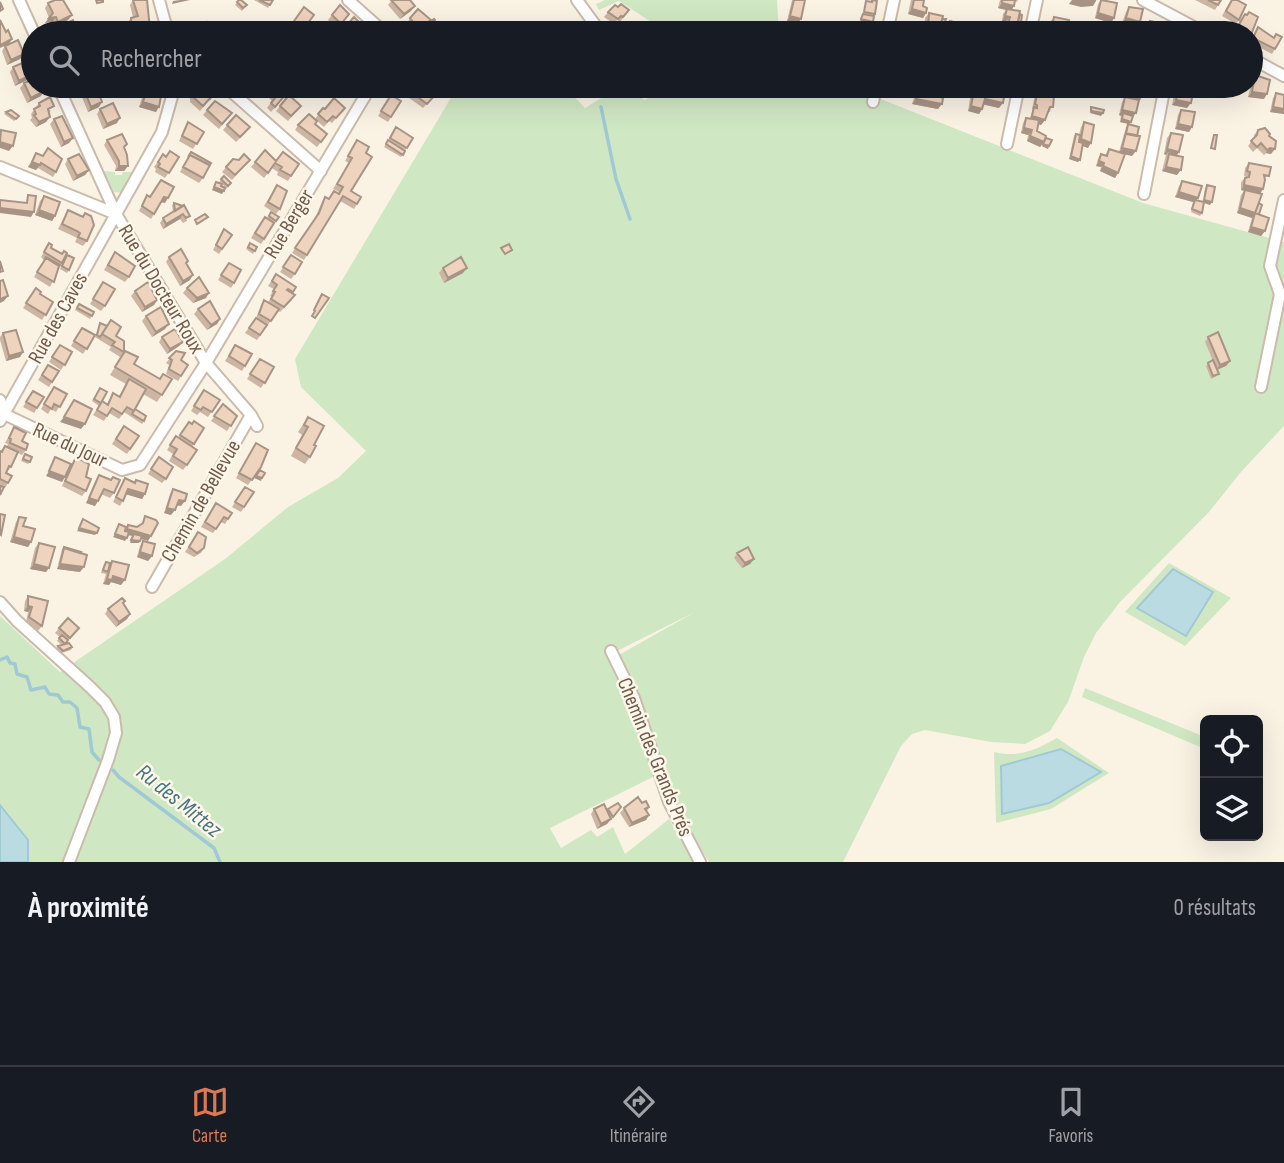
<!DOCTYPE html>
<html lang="fr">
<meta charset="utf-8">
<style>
body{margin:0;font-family:"Sofia Sans Condensed",sans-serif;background:#20242c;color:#f1f3f6}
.controls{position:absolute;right:21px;bottom:21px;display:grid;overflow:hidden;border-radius:10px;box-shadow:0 7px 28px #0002}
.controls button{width:63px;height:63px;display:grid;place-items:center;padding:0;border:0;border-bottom:2px solid #363941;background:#171b24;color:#f1f3f6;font:35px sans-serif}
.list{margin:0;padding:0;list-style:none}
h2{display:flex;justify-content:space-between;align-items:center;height:91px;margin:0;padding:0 28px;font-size:30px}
h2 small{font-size:23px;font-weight:400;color:#9ea1a6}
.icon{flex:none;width:38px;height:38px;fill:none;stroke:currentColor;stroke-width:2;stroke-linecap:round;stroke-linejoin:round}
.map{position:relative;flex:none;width:1284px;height:862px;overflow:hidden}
.search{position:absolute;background:#171b24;box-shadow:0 7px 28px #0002;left:21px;right:21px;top:21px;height:77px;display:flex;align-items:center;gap:18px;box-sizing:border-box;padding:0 24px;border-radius:38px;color:#9ea1a6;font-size:26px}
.sheet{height:203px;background:#171b24}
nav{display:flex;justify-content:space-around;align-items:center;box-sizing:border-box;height:98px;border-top:2px solid #363941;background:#171b24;font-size:19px;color:#9ea1a6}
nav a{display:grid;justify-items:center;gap:4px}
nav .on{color:#dc7852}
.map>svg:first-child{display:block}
</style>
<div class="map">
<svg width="1284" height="862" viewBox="0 0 1284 862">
<rect width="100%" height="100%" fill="#faf3e4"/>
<path fill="#d0e7c4" d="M605,0H777L779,33H661L659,27L619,1L599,10L596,4Z
M458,86H564L585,108L621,86H631L644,100L676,86H848L1143,203L1284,242V426L1241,472L1209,512L1120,602L1096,633L1084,657L1068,702L1050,731L1025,744L991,742L925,730L912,734L901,746L843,862H709L669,796L644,712L617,656L695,612L611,654L649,748L653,777L550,828L561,848L591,830L597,837L613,827L625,854L669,819L694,862H0V616L60,672L225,559L288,507L338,478L366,451L301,387L295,359Z
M104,171L115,172V175H122L123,172H132L122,193L114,192Z
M1169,563L1231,598L1185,646L1125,612Z
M1085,688L1205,737V749L1082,697Z
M1057,738L1109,773L1051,809L996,823L994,752C1019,758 1035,750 1057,738Z"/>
<path fill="#badbe2" stroke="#a1c9d4" stroke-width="2" d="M1173,569L1213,592L1186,636L1137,608Z
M1061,749L1101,772L1049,803L1002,814L1001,766Z
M0,805L28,840V862H0Z"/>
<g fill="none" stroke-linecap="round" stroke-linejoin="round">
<path stroke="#a1c9d4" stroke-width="3.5" d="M601,107L616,179L630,219
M0,660L7,657L10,663L15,664L17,674L27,677L31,690L45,687L49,694L58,695L63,702H70L77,708L80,727L89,729L92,752L99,760
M113,770L119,777L214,848L220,862"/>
<g stroke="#cbbbac" stroke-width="14">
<path id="minor" d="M19,0L34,33
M159,0L168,33
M348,0L385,33
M577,0L601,33
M1143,0L1205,33
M887,33L894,0
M1030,33L1037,0
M1175,33L1178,19
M1251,58L1284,76
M58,86L116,214
M225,86L321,171
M873,102L876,86
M1007,144L1019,86
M0,167L116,214L206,363L251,415L257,426
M1144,194L1165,86
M1261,387L1280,294L1270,266L1284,200
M0,400L4,414L122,470L140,465L206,363L371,86
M0,421L162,132L175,86
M152,587L251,415
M0,602L17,621L90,687L105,702L114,717L116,733L108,760L69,862
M611,651L634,698L669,802L700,862"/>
</g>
<use href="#minor" stroke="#fff" stroke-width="10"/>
</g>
<path fill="#cdb5a3" d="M133,0L147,33H129L127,23L131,18L133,17L130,5Z
M239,0L247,5L242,11L235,5Z
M254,0H273L268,8Z
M392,0L411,11L400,19L388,5Z
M792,0H805L801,19L797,24L787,21Z
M911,0H924L923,6L926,13L923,18L908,14Z
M1000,0H1018L1017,2L1015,1L1014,6L1011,10L1020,29L1018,32L1005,29L1006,21H1002L1003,14L1006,10L998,8Z
M1101,0L1114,18L1111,23L1095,18L1098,4Z
M1195,0H1221L1215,10Z
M1231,0L1239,20L1236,24L1222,16Z
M48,3L72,15L68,20L54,27L52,22L45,23L49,18L45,8Z
M304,7L314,15L301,33H295L289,29Z
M618,7L629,10L620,22L617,20L614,24L604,17L608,12Z
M1129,7L1140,22L1136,27L1122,23L1126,12Z
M929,13L940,32L924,33L925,18Z
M1245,14L1251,33H1234L1241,19Z
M332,15L346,19L338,28L328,20Z
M1054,17L1067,33H1048L1050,22Z
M410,18L424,33H418L417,32L415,33L407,23Z
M1150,21L1164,33H1145L1147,26Z
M1258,27L1275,49L1272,54L1251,43V40Z
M5,46L24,54L20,59L7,65L2,51Z
M13,67L29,79L15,86L10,72Z
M1255,75L1264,99L1248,97L1252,80Z
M24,83L41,96L27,103L20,88Z
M148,86L156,112L139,107L144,91Z
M199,86L203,90L214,94L200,111L190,102V97Z
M250,86H269L260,95Z
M395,86H428L436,94L423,108L394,87Z
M918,86H928L926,94L930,95L932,93L938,109L912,104Z
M983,86H1006L999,108L983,104L982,109L979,114L968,111L971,92L975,87L982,88Z
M1037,86H1055L1050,112H1048L1045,120L1041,125L1038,124L1037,131L1049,146L1048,149L1042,146L1043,143L1040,147L1027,141L1028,135L1021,133L1023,123L1026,118H1030L1033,109H1032Z
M1128,86H1145L1143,95L1140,100L1138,99L1131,122L1129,124L1120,122L1121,116L1119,115L1122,102L1126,97Z
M1178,86H1190L1187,108L1172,105L1175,89Z
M83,87L102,89L99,94V107L88,112L80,92Z
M269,90L288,93L271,112L267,108L272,101L266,95Z
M1276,93L1284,95V114L1270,112L1273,98Z
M391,95L401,101L388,122L378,116Z
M39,103L51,111L48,112L46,122L36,127L30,120L32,118L31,114Z
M280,106H301L288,121L276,111Z
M323,108L325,109L345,108L332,123L329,121L324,127L317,121L315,124L327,134L317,147L295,130L298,125L315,119Z
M100,109L117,123L103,129L97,114Z
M207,110L232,113L219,129L203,115Z
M1181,110L1192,127L1189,132L1175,129L1178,115Z
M6,112L19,116L14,121L4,114Z
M54,119L73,138L69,143L61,147L50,124Z
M188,122L204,132L193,149L179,141Z
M1084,122L1088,148L1083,146L1078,162L1069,159L1074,136L1076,134L1079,135L1081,127Z
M1128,124L1132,156L1125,154L1115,178L1100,171L1101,167L1096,166L1098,159L1101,154L1105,155L1109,149L1119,152L1126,127Z
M227,125L246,132L236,142L223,130Z
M396,127L413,138L401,157L384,147Z
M1258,130L1269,136L1271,154L1266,153L1264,155L1257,148L1253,152L1248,146L1254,138V135Z
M1171,133L1177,156V175L1162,171L1166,155L1164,154L1167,138Z
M107,140L124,147L128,166L124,171H115L116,166L104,145Z
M357,140L366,153L351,191L357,204L354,209L340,201L304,260L292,253L315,218L322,202L325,197L328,199L339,193V192L333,189L349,163L345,161Z
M191,152L203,178L199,183L180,172Z
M36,153L56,172L53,177L38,168L36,170L28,167Z
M163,154L167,156L179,157L165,178L155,172L156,169L154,167Z
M68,159L89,170L85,175L73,181L65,164Z
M233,159L239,160H250L232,180L222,172Z
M276,161L299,164L288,181L277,175L278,172L272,168L264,178L251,167L255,162Z
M1249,163L1265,181L1260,193L1259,203V214L1265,231L1261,236L1248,232L1252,218L1237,213L1241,195L1244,191L1241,190V182L1246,177L1244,176L1245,168Z
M224,176L231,183L226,189L222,184L221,186L222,194L212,190L216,182L221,184L219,182Z
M1182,181L1198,198L1196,200L1203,202L1205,188L1207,185L1210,205L1204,203L1202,213L1200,216L1191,212L1193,202L1175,197L1179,186Z
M277,185L280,209L276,214L264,206Z
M147,195L165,203L161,202L151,219L139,211Z
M44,196L55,216L52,221L35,215L40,201Z
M174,203L183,206L187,221L183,223L180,219L163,229L160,223L163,218L173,212L172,205Z
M68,210L82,216L85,213L87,241L83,246L75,242L77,238L73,236L58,229Z
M271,212L279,217L261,244L251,238L261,222L267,218Z
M224,229L232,235L219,254L213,250Z
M49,243L51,248L62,263L50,287L34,277L44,260L41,257Z
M250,243L257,247L253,254L246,249Z
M115,252L129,277L125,282L104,270Z
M291,255L295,274L291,279L280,272Z
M65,257L69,270L67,273L60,269Z
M169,257L186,264L190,280L180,286L166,262Z
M229,263L234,283L231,288L218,280Z
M443,268L463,273L444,283L439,273Z
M276,274L296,287L292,294V300L280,312L278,311L257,340L245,333L256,318L261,305L264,300L268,302L272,297L270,296L274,289L268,286Z
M100,287L105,306L101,311L90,304Z
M36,288L40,294L53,302L42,320L23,308Z
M187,288L206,298L193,303L183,293Z
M135,291L157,300L154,305L142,312L131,296Z
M79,304L94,312L90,319L75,310Z
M198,309L220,319L217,324L207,330L194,314Z
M146,316L165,329L152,337L142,321Z
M100,323L116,336L124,352L120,357L109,350L111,347L95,337Z
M82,328L95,335L83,354L71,346Z
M3,333L23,352L20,357L6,361L0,340V337Z
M162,337L183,342L179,346L167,354L159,342Z
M1208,337L1230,361L1226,366L1217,370V376L1211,379L1206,366L1208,363L1213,361L1205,342Z
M60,345L72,352L61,370L49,362Z
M235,345L252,354L242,371L225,361Z
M125,351L134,364L160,379H172L157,402L143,394L135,409L144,421L142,424L124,412L119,419L109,413L104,421L93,415L99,406L92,401L100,388L101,403L107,404L113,393L119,396L126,384L110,375Z
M176,351L181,360L188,365L178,381L166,374L169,365L166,363Z
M260,359L274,367L261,388L247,379Z
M48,365L59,371L49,387L38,380Z
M204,390L220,400L208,417L200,412L197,415L191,411Z
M33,391L37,408L34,413L23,407Z
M51,392L67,394L56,412L51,409L48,414L41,409Z
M223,404L237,416L227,431L211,421Z
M308,417L314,445L310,457L305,464L291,456L302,435L298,432Z
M189,422L204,428L192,447L187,465L183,470L169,461L173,454L167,450L176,436L178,438Z
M124,426L139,436L127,454L112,444Z
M14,427L22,441L26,450L22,455L18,453L11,467L7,472H6V473L8,483L5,488H3L0,495V451L5,446H7L8,444L5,443Z
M256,443L261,467L248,485L236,478Z
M25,454L30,462L28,464L21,461Z
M76,457L86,477V491L82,496L62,486Z
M159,457L166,479L162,483L148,474Z
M99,475L111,480L113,477L114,493L110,498L101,494L95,506L86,503L96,480Z
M125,478L145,494L142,499L126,494L120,506L113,502Z
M245,487L254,492L241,512L232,507Z
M173,489L181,506L177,505L171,515L164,513L170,494Z
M216,503L232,513L225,524L221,522L213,533L201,527Z
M19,517L31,542L28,547L10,542L16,522Z
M198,532L204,548L201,553L194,557L185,552Z
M143,541L152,556L148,561L137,557L140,546Z
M39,543L46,572L30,569L35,548Z
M64,547L80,572L57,569L62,549Z
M737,553L754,559L750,564L742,568L734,558Z
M112,561L121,585L111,582L109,585L103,584L106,574L101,573L104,564L106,562L110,563Z
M28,596L42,626L38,631L26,622L28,612L24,611L25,601Z
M123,604L130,614L127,619L116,627L105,614L108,609Z
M59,628H79L65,644L72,647L71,650L61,653L56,649L58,646L62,645L57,641L60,637L55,633Z
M642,803L649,807L647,811L649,815L646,820L629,827L620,813L624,808Z
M621,807L607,824L597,829L591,814L594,809L607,810L608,809Z"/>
<path fill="#a79485" d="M180,0H190L172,4L173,1Z
M1072,0H1075L1096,1L1093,6L1081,7L1069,4Z
M1002,3L1014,6L1011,11L998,8Z
M415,6L411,11L400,19L404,14Z
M912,9L926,13L923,18L908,14Z
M1098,13L1114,18L1111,23L1095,18Z
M72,15L68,20L54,27L58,22Z
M790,16L801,19L797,24L787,21Z
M1005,16L1010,17L1006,21H1002Z
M56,17L52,22L45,23L49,18Z
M1126,18L1140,22L1136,27L1122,23Z
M861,19L873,22L871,24L860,22Z
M1008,24L1017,26L1020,29L1018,32L1005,29Z
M948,27L957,29L955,32L947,30Z
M150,29L147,33H132V32Z
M928,30L939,32L926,33Z
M12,39L9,44L0,48V45Z
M24,54L20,59L7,65L11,60Z
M32,74L29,79L15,86L19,81Z
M1229,86H1247L1244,91L1228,87Z
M1207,88L1214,89L1212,92L1205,90Z
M44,91L41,96L27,103L31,98Z
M1129,92L1143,95L1140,100L1127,97Z
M1252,92L1267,94L1264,99L1248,97Z
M916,99L942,104L938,109L912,104Z
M985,99L1003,103L999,108L981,104Z
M1176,100L1191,103L1187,108L1172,105Z
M102,102L99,107L88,112L91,107Z
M143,102L159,107L156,112L139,107Z
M971,106L982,109L979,114L968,111Z
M1273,107L1284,109V114L1270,112Z
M1122,110L1136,113L1132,118L1123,113L1121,116L1119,115Z
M1091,111L1103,113L1101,116L1090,113Z
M1032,116L1045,120L1041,125L1029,121Z
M50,117L46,122L36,127L39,122Z
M120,118L117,123L103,129L107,124Z
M1122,119L1131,122L1129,124L1120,122Z
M1178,124L1192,127L1189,132L1175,129Z
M1024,128L1032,130L1028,135L1021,133Z
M1030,136L1044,142L1040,147L1027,141Z
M73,138L69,143L61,147L64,142Z
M1081,139L1091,143L1088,148L1077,144Z
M0,142L13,146L9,151L0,148Z
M1043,144L1049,146L1048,149L1042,146Z
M1122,148L1136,151L1132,156L1119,153Z
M1270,148L1275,149L1271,154L1266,153L1264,155Z
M1167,149L1179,152L1176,157L1168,152L1166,155L1164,154Z
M1071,156L1080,160L1078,162L1069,159Z
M1099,161L1104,163L1101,167L1096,166Z
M32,162L40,165L36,170L28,167Z
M119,166H128L124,171H115Z
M1103,166L1118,173L1115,178L1100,171Z
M1166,167L1181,170L1177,175L1162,171Z
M89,170L85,175L73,181L77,176Z
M1244,185L1263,189L1260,194L1241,190Z
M214,187L224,191L222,194L212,190Z
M1179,192L1198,198L1195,203V200L1193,202L1175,197Z
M164,197L168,198L165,203L160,202Z
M1204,200L1212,202L1210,205L1202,202Z
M0,208L34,212L31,217L0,213Z
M1240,208L1255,213L1252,218L1237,213Z
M39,210L55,216L52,221L35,215Z
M183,214L180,219L163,229L166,224Z
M1251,227L1265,231L1261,236L1248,232Z
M467,268L463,273L444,283L448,278Z
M193,275L190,280L180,286L183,281Z
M209,293L206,298L193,303L197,298Z
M8,296L4,301L0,303V299Z
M157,300L154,305L142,312L145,307Z
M220,319L217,324L207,330L211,325Z
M169,324L165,329L152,337L156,332Z
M183,342L179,346L167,354L170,349Z
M23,352L20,357L6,361L9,356Z
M1230,361L1226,366L1216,370L1220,365Z
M64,417L85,424L81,429L60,422Z
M49,471L65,477L62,482L46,476Z
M256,476L262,478L261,481L254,478Z
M128,489L145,494L142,499L125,494Z
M89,498L98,501L95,506L86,503Z
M179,500L185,501L181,506L176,505Z
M167,508L175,510L171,515L164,513Z
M79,528L97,533L95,535L77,531Z
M127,529L151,536L148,541L133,537L134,534L132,536L123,534Z
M115,534L127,538L125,541L113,537Z
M14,537L31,542L28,547L10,542Z
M131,540L140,541L139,543H130Z
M140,552L152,556L148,561L137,557Z
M754,559L750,564L742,568L745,563Z
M34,564L49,568L46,572L30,569Z
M60,564L84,567L80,572L57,569Z
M113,576L125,580L121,585L111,582L109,585L103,584L107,579Z
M28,606L32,607L28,612L24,611Z
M130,614L127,619L116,627L119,622Z
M649,815L646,820L629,827L632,823Z
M611,819L607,824L597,829L601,824Z"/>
<path fill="#eed3be" stroke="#a79485" stroke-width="2" d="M55,0H63L72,15L58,22L56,17L49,18L53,13L48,3Z
M96,0H103V2L97,3Z
M133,0H147L150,29L132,32L131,18L138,16Z
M239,0H241L247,5L243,8L237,2Z
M259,0H273L270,5Z
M391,0H410L415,6L404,14Z
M794,0H805L801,19L790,16Z
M872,0L877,1L875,14L864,12L866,1L872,2Z
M914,0H924L923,6L927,8L926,13L912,9Z
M1002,0H1015L1014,6L1002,3Z
M1075,0H1096L1084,2Z
M1101,0L1117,3L1114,18L1098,13Z
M1208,0H1221L1218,5Z
M1232,0H1237L1246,5L1239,20L1226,11Z
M0,2L3,9L0,11Z
M621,4L629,10L623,17L621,16L618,19L608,12L615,5L618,7Z
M340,5L349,14L341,24L332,15Z
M304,7L314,15L302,31L292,24Z
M1129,7L1143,9L1140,22L1126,18Z
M418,9L431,20L418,28L410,18Z
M1007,9L1020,11L1017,26L1008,24L1010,17L1005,16Z
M1249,12L1258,17L1251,35V33H1248L1237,28L1245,14L1247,15Z
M929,13L943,16L939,32L928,30Z
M863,14L874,16L873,22L861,19Z
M1020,14L1022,15L1020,29H1016L1017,26Z
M354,17L358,21L351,29L347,25Z
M1054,17L1069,20L1067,33H1051Z
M434,19L435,20L423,33L418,29Z
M942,19H946L942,30H940Z
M0,20L6,32L8,30L12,39L0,45Z
M73,20L78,33H58L56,28Z
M950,21L958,23L957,29L948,27Z
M1150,21L1165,24L1164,33H1147Z
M207,22L219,33H198Z
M111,26L113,33H104L102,28Z
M456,26L460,33H446L445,32Z
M347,27L353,33H344L343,32Z
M905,27L918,30L917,33H904Z
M1258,27L1274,38L1276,34L1282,37L1275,49L1253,38Z
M592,30L593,33H583Z
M18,40L24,54L11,60L5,46Z
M27,61L32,74L19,81L13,67Z
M1255,75L1270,80L1267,94L1252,92Z
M33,79V86H43L44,91L31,98L24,83Z
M85,86H101L102,89L98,91L102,102L91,107L83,87Z
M148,86L162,91L159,107L143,102Z
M199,86L211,97L203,106L193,97L194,92Z
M259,86H268L264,90Z
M273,86H289L291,88L275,107L271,103L276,97L269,90Z
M403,86H428L436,94L427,104Z
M920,86H928L926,94L931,96L932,93L943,98L942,104L916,99Z
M985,86H1006L1003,103L985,99L982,109L971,106L975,87L985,89Z
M1039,86H1055L1053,107H1050L1045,120L1032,116L1034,107L1037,108V105L1035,104Z
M1131,86H1145L1143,95L1129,92Z
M1179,86L1194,87L1191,103L1176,100Z
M1207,86H1214V89L1207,88Z
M206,87L214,94L209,100L211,97L203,90Z
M1276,93L1284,95V109L1273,107Z
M1127,94L1138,97V99L1127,97Z
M289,95L301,106L291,116L280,106Z
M391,95L401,101L391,117L381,111Z
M50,97L54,106L48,109L50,117L39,122L34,115L36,114L34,109L40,106L39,103Z
M1125,97L1139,100L1136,113L1122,110Z
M334,98L345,108L336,118L333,116L327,122L318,114L323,108L325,109Z
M215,101L232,113L222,124L207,110Z
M113,103L120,118L107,124L100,109Z
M1091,107L1104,110L1103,113L1091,111Z
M11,110L19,116L16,119L6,112Z
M1181,110L1195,112L1192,127L1178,124Z
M1123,113L1133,116L1131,122L1122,119Z
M309,114L317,121L315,124L327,134L321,142L298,125Z
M236,115L250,127L240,137L227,125Z
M62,116L73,138L64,142L54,119Z
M1026,118L1039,120L1037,131L1046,136L1044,142L1030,136L1032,130L1024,128Z
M188,122L204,132L197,144L182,136Z
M1084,122L1094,125L1091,143L1081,139Z
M1128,124L1139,127L1137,136L1126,134Z
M396,127L413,138L407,148L390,138Z
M1265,128L1270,134L1269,136L1276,141L1275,149L1270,148L1267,150L1261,143L1257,147L1251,141L1257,135L1258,130Z
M1,130L16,133L13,146L0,142Z
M1126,133L1140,136L1136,151L1122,148Z
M1171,133L1183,135L1179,152L1167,149Z
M122,134L127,144L124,147L127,155L128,166H119V161L107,140Z
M1076,134L1080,135L1079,142L1083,143L1080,160L1071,156Z
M1214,135H1217L1215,149L1211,148Z
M1046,138L1052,140L1049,146L1043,144Z
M357,140L369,147L366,153L372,157L351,191L361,197L357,204L343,196L307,255L295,248L319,213L325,197L329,199L334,191L339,194L343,187L337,184L352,158L348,156Z
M388,140L405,151L403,155L386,144Z
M48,148L62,159L56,172L41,163L40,165L32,162L36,153L43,156Z
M1109,149L1125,154L1118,173L1103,166L1104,163L1099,161L1101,154L1107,156Z
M265,150L276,161L283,152L299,164L291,176L280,170L282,167L275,163L268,173L255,162Z
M170,151L179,157L169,173L158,167L160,164L158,162L163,154L166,157Z
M191,152L211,163L209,165L190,155L188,157Z
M79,154L89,170L77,176L68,159Z
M244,154L250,160L235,175L226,167L233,159L239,160Z
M1169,154L1183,157L1181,170L1166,167Z
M190,155L210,165L203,178L183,167Z
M1249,163L1271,167L1269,176L1264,175L1265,180L1263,189L1244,185L1245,178L1249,177L1250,172L1247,171Z
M224,176L231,183L228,186L221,179Z
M161,180L174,187L168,198L164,197L154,214L142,206L147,195L150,197Z
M1182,181L1202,186L1198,198L1179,192Z
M216,182L222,184L221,186L225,188L224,191L214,187Z
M277,185L287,191L280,209L268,202Z
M1207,185L1215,187L1212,202L1204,200Z
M1245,190L1262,194L1255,213L1240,208Z
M28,195L36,196L34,212L0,208V200L27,203Z
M44,196L60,202L55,216L39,210Z
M1195,200L1204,202L1202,213L1192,209Z
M174,203L183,206L175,211Z
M1259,203L1262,205L1259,214L1255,213Z
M184,205L190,216L186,218L183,214L166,224L163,218Z
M68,210L83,217L85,213L91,216L94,225L87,241L78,237L80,233L77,231L62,224Z
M271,212L279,217L276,221L269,216Z
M1255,213L1269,218L1265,231L1251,227Z
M205,214L208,217L197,224L195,220Z
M265,217L274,223L264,239L255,233Z
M224,229L232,235L222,249L216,245Z
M49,243L52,245L51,248L62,254L64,251L67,253L62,263L44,252Z
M250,243L257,247L255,251L248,247Z
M509,244L512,250L505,254L501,248Z
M181,249L188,261L186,263L193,275L183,281L169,257Z
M115,252L135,266L129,277L108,265Z
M67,255L74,258L69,270L62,266Z
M291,255L302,262L295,274L283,267Z
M46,257L60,265L59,266L46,258L44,261Z
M461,257L467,268L448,278L443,268Z
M46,258L59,266L54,282L37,272Z
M0,261L3,271L0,272Z
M229,263L241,270L234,283L221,275Z
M276,274L296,287L293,292L288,289L287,290L295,295L284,307L271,299L275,292L273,291L277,285L272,281Z
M199,277L209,293L197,298L187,288Z
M3,280L8,296L0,299V281Z
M103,282L115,289L105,306L93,299Z
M148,282L157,300L145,307L135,291Z
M36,288L41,292L40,294L53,302L46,315L26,303Z
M322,294L329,298L315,318L312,316L315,311L314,310Z
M264,300L279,309L271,321L259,314Z
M210,301L220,319L211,325L198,309Z
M79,304L94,312L92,316L77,308Z
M161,307L169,324L156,332L146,316Z
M256,318L267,325L260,335L249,328Z
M111,320L121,327L116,336L124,341V352L112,345L115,342L102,334Z
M100,323L107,326L100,337L97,335Z
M82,328L95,335L87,349L74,341Z
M175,329L183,342L170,349L162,337Z
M16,330L23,352L9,356L3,333Z
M1218,332L1230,361L1220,365L1208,337Z
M60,345L72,352L65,365L52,357Z
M235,345L252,354L245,366L229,356Z
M125,351L138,357L134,364L160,379L163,374L172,379L162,395L115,367Z
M176,351L185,353L181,360L188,365L181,376L169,369L172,360L169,358Z
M260,359L274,367L265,383L250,374Z
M1213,360L1219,374L1213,376L1208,363Z
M48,365L59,371L52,382L42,375Z
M129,379L146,389L134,411L127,407L122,414L112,408L107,416L97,410L102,401L108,405L113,393L120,397Z
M54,387L67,394L60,407L54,404L52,409L44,404Z
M100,388L107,392L101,403L94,399Z
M204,390L220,400L212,412L203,407L201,410L194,406Z
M33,391L44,397L37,408L26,402Z
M74,400L92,409L85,424L64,417Z
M223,404L237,416L231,426L214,416Z
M135,409L146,416L144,421L132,414Z
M308,417L324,426L314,445L316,446L310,457L296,448L308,427L304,425Z
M194,421L204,428L194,444L180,435L189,422L192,424Z
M124,426L139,436L130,449L116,439Z
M14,427L26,433L22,441L28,444L26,450L10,443L11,439L9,438Z
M176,436L197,450L187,465L173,456L177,449L170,445Z
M256,443L268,450L261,467L252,480L239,473Z
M5,446L18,452L11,467L9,466L6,473L12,476L8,483L0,479V451L2,452Z
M25,454L32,457L30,462L23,459Z
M55,457L71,464L65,477L49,471Z
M76,457L89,464L86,477L91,479L86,491L65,481Z
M159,457L173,467L166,479L151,469Z
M260,470L265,473L262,478L256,476Z
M99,475L111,480L113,477L120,480L114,493L104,489L98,501L89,498Z
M125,478L135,483L136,480L148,484L145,494L128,489L123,501L116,497Z
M0,486L4,487L0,495Z
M245,487L254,492L244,507L235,502Z
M173,489L187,494L185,501L179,500L175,510L167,508Z
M216,503L232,513L228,519L224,517L216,529L205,522Z
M0,514L5,515L1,535L0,534Z
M145,516L156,520L158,523L151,536L127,529L128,525L137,527L143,523Z
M19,517L26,518L23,526L35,529L31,542L14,537Z
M83,519L99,528L97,533L79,528Z
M119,524L126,527L125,531L129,532L127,538L115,534Z
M198,532L206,537L204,548L197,553L189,547Z
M134,534L142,536L140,541L131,540Z
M143,541L155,544L152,556L140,552Z
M39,543L55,547L49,568L34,564Z
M64,547L81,552L80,553L64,548L63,551Z
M748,547L754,559L745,563L737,553Z
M64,548L87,555L84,567L60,564Z
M112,561L129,565L125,580L113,576L112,580L107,579Z
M106,562L110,563L108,572L103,570Z
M28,596L48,601L42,626L29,617L32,607L28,606Z
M122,598L125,601L123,603L130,614L119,622L108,609Z
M68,618L79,628L70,638L59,628Z
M62,635L68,640L65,644L59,638Z
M69,643L72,647L63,651L58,646Z
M638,797L642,803L646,801L649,807L645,809L649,815L632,823L624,808Z
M618,803L621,807L613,817L608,809Z
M604,804L611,819L601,824L594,809Z"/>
<g text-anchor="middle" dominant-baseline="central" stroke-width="5" stroke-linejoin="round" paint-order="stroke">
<g font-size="21" fill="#715b4c" stroke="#fef7ea">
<text transform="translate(289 224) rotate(-59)">Rue Berger</text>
<text transform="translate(161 289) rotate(59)">Rue du Docteur Roux</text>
<text transform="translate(58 318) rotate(-61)">Rue des Caves</text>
<text transform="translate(70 445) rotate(25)">Rue du Jour</text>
<text transform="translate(201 501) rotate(-60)">Chemin de Bellevue</text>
<text transform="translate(655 757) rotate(68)">Chemin des Grands Prés</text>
</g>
<g font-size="23" font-style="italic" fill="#477683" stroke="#fef7ea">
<text transform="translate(179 801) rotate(39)">Ru des Mittez</text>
</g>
</g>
</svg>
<div class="controls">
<button><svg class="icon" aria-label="locate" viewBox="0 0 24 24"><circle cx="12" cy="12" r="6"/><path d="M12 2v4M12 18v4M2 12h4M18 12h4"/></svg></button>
<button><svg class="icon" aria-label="layers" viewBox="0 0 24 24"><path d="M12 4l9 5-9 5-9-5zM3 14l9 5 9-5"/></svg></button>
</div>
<div class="search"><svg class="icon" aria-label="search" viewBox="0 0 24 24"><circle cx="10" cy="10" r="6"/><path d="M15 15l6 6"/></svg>Rechercher</div>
</div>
<section class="sheet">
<h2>À proximité<small>0 résultats</small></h2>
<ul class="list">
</ul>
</section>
<nav>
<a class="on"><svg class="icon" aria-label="map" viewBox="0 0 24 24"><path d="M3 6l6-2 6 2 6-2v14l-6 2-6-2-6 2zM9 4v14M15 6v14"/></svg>Carte</a>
<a><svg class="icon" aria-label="directions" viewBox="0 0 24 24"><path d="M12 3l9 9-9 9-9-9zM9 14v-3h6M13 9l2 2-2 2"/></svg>Itinéraire</a>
<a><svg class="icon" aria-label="saved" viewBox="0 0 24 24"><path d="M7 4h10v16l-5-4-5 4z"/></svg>Favoris</a>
</nav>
